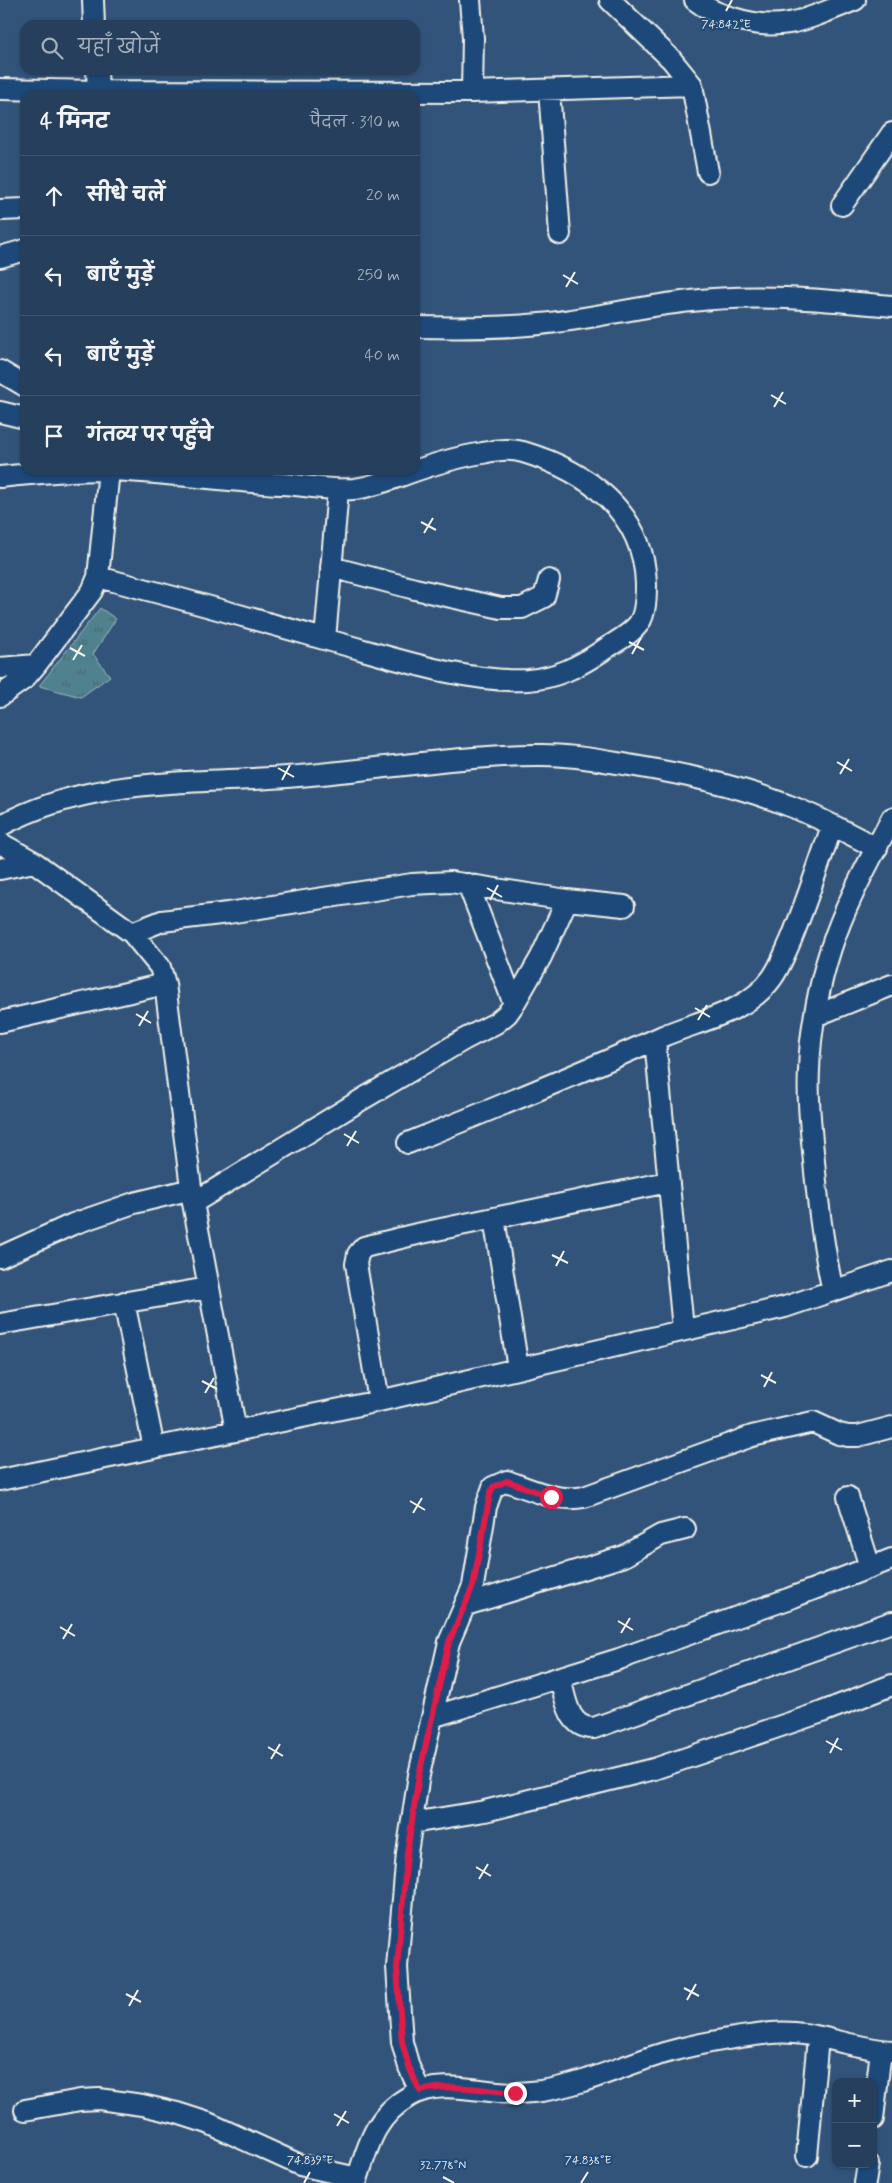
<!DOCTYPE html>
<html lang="hi">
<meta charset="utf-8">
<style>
body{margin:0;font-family:Mynerve,"Playpen Sans Deva",sans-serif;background:#2e4662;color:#f1f3f6}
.controls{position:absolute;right:15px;bottom:15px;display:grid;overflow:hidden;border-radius:10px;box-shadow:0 1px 4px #0004}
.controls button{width:45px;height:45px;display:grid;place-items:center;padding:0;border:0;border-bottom:1px solid #425872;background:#263f5c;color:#f1f3f6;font:25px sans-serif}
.stop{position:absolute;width:15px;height:15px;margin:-11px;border:4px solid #e11d48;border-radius:50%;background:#fff}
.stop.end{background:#e11d48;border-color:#fff;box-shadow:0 1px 5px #0008}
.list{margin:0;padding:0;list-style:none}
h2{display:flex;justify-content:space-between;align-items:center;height:65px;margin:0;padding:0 20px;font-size:21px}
h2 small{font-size:16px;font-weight:400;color:#a4afbb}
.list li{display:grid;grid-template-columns:32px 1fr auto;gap:15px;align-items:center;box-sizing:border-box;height:80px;padding:0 20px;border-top:1px solid #425872}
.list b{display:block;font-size:19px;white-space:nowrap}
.list em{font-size:16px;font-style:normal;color:#a4afbb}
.icon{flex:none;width:28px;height:28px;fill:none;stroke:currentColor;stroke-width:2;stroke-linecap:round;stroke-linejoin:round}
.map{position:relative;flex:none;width:892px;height:2183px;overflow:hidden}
.search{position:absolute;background:#263f5c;box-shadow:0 1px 4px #0004;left:20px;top:20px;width:400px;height:55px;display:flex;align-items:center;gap:12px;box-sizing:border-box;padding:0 18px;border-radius:15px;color:#a4afbb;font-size:19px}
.panel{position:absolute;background:#263f5c;box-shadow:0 1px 4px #0004;left:20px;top:90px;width:400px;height:385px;border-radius:15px}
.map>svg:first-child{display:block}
</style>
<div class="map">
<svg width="892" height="2183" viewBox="0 0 892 2183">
<defs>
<pattern id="park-tufts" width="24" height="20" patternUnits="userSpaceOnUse" patternTransform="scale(1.25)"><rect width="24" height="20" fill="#4f828e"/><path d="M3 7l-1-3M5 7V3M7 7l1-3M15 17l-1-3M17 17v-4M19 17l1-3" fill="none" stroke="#4c686e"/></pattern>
</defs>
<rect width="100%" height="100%" fill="#32547b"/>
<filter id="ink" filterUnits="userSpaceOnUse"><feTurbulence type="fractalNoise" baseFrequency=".02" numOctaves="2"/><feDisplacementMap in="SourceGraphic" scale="10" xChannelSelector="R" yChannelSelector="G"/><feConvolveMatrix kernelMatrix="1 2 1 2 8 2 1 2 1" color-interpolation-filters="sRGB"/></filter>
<g filter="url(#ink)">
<path fill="url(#park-tufts)" stroke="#a2babb" d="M100,608L116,619L93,654L110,676L81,697L39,686Z"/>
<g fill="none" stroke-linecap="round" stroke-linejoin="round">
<g stroke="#f4f1e8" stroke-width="24">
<path id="minor" d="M93,0L94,25
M610,0L671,59L692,85L708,172
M695,0C706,9 719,14 733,18C783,34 809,18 855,0
M97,70L98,95
M0,89L98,91L472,92L473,38L470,0
M549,90L560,234
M472,92L692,85
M842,205L892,133
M0,210L25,209
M0,257L25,250
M415,327C457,328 499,328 540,324C591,319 640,306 691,301C757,293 826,300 892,306
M0,371L25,386
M0,412L25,418
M0,477C36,473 71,470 107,470C165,472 223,481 281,484C305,485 330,491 354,489C372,487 389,480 406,474C431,465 456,457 483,453C496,450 510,448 523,452C587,471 644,512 646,584C646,596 646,613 639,623C631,635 613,643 602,651C578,667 556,678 528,680C465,683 391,657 331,641C254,619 176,597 98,577
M331,567L415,589L501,608H522L544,597L549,580
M325,639L338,490
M0,668L36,665
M0,696L24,679L36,665L92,591L98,577L109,470
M0,826C89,777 188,784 287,777C369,771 452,756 535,755C567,754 598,760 629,765C683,774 736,785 787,805C818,816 847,833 877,848
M0,843L34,862L132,933L160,967L165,984L193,1203L236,1431
M0,869L34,862
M468,884L514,1004
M132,933L162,921L228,913L412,884L451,882L567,900L624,906
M815,1016L892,985
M0,1022L165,984
M655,1040L683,1329
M408,1143C493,1109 579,1074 663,1036C700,1020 747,1013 772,978C780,967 785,953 791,940C806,903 819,864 832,826
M193,1203L361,1100L465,1039L496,1023L507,1014L514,1004L541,957L567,900
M494,1218L518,1368
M0,1257L73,1224L134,1203L192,1189
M833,1291C824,1252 819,1212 815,1172C812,1138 807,1104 809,1070C810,1031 819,985 831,948C846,902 870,860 892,818
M124,1302L154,1448
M0,1324L208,1288
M379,1401L356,1264L358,1254L364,1247L417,1234L668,1182
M0,1480L379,1401L785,1307L892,1271
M848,1497L870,1567
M466,1605L624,1556L661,1535L685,1529
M560,1677C565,1697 568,1729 594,1728L892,1622
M432,1717L619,1659L788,1599L892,1559
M412,1823L485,1811L654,1769L822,1712L892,1685
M420,2091L409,2067L402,2042L397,1967L407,1853L419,1775L449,1642L473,1586L486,1507L493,1487L507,1481C532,1490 557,1502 584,1497L752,1436L813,1422L839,1434L848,1436H858L892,1427
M25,2110L80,2100L99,2099L142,2105L177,2113L208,2123L300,2165L357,2178
M873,2119L881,2050
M807,2156L818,2038
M356,2183C368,2146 374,2116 410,2096C441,2078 481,2093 514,2093C523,2093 532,2092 541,2091C583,2085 624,2065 664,2053C699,2043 736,2037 772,2033C812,2029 852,2049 892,2051
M865,2183L868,2164"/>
</g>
<use href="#minor" stroke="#1f4a7a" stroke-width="20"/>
</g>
</g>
<g fill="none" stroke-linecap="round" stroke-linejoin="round" filter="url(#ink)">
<path stroke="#e11d48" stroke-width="6" d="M515,2093C484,2090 450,2083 420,2091L409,2067L402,2042L397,1968L407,1853L419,1775L449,1642L473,1586L490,1494L493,1487L507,1481L551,1497"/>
</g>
<path fill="none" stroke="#f4f1e8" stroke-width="2" d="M726,11L732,0M563,275L578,284M566,287L575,272M771,395L786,404M774,407L783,392M421,522L436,530M424,533L433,518M629,642L644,650M70,648L85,656M632,654L641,638M73,660L82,645M837,762L852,771M278,768L294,777M840,774L849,759M282,780L290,765M487,888L502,897M490,900L498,885M695,1008L710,1017M136,1014L151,1023M698,1020L707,1005M139,1026L148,1011M344,1134L359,1143M347,1146L356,1131M552,1255L568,1263M556,1266L564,1251M761,1375L776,1383M202,1381L217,1389M764,1387L772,1372M205,1393L214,1378M410,1501L425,1510M413,1513L422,1498M618,1621L633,1630M60,1627L75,1636M621,1633L630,1618M63,1639L72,1624M826,1741L842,1750M268,1747L283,1756M830,1753L838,1738M271,1759L280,1744M476,1867L491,1876M479,1879L488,1864M684,1988L699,1996M126,1994L141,2002M687,2000L696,1984M129,2006L138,1990M334,2114L349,2123M337,2126L346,2111M443,2177L454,2183M304,2183L310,2172M581,2183L588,2172"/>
<g font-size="12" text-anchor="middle" fill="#f4f1e8" stroke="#1f4a7a" stroke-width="4" stroke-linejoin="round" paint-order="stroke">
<text x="726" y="28">74.842°E</text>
<text x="310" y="2164">74.839°E</text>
<text x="588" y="2164">74.838°E</text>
<text x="443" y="2169">32.778°N</text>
</g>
</svg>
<div class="controls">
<button>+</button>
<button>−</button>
</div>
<div class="stop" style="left:551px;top:1497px"></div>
<div class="stop end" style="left:515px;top:2093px"></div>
<div class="search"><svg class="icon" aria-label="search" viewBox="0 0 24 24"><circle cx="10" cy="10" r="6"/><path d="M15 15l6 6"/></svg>यहाँ खोजें</div>
<section class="panel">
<h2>4 मिनट<small>पैदल · 310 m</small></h2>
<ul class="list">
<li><svg class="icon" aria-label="ahead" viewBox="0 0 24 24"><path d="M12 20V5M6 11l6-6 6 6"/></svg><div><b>सीधे चलें</b></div><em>20 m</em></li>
<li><svg class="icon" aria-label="left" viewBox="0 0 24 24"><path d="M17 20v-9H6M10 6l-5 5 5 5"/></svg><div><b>बाएँ मुड़ें</b></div><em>250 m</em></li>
<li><svg class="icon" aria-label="left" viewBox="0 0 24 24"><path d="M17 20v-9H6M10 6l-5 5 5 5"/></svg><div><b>बाएँ मुड़ें</b></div><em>40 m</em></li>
<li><svg class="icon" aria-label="arrive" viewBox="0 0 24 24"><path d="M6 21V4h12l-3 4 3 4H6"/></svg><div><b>गंतव्य पर पहुँचे</b></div></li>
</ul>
</section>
</div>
